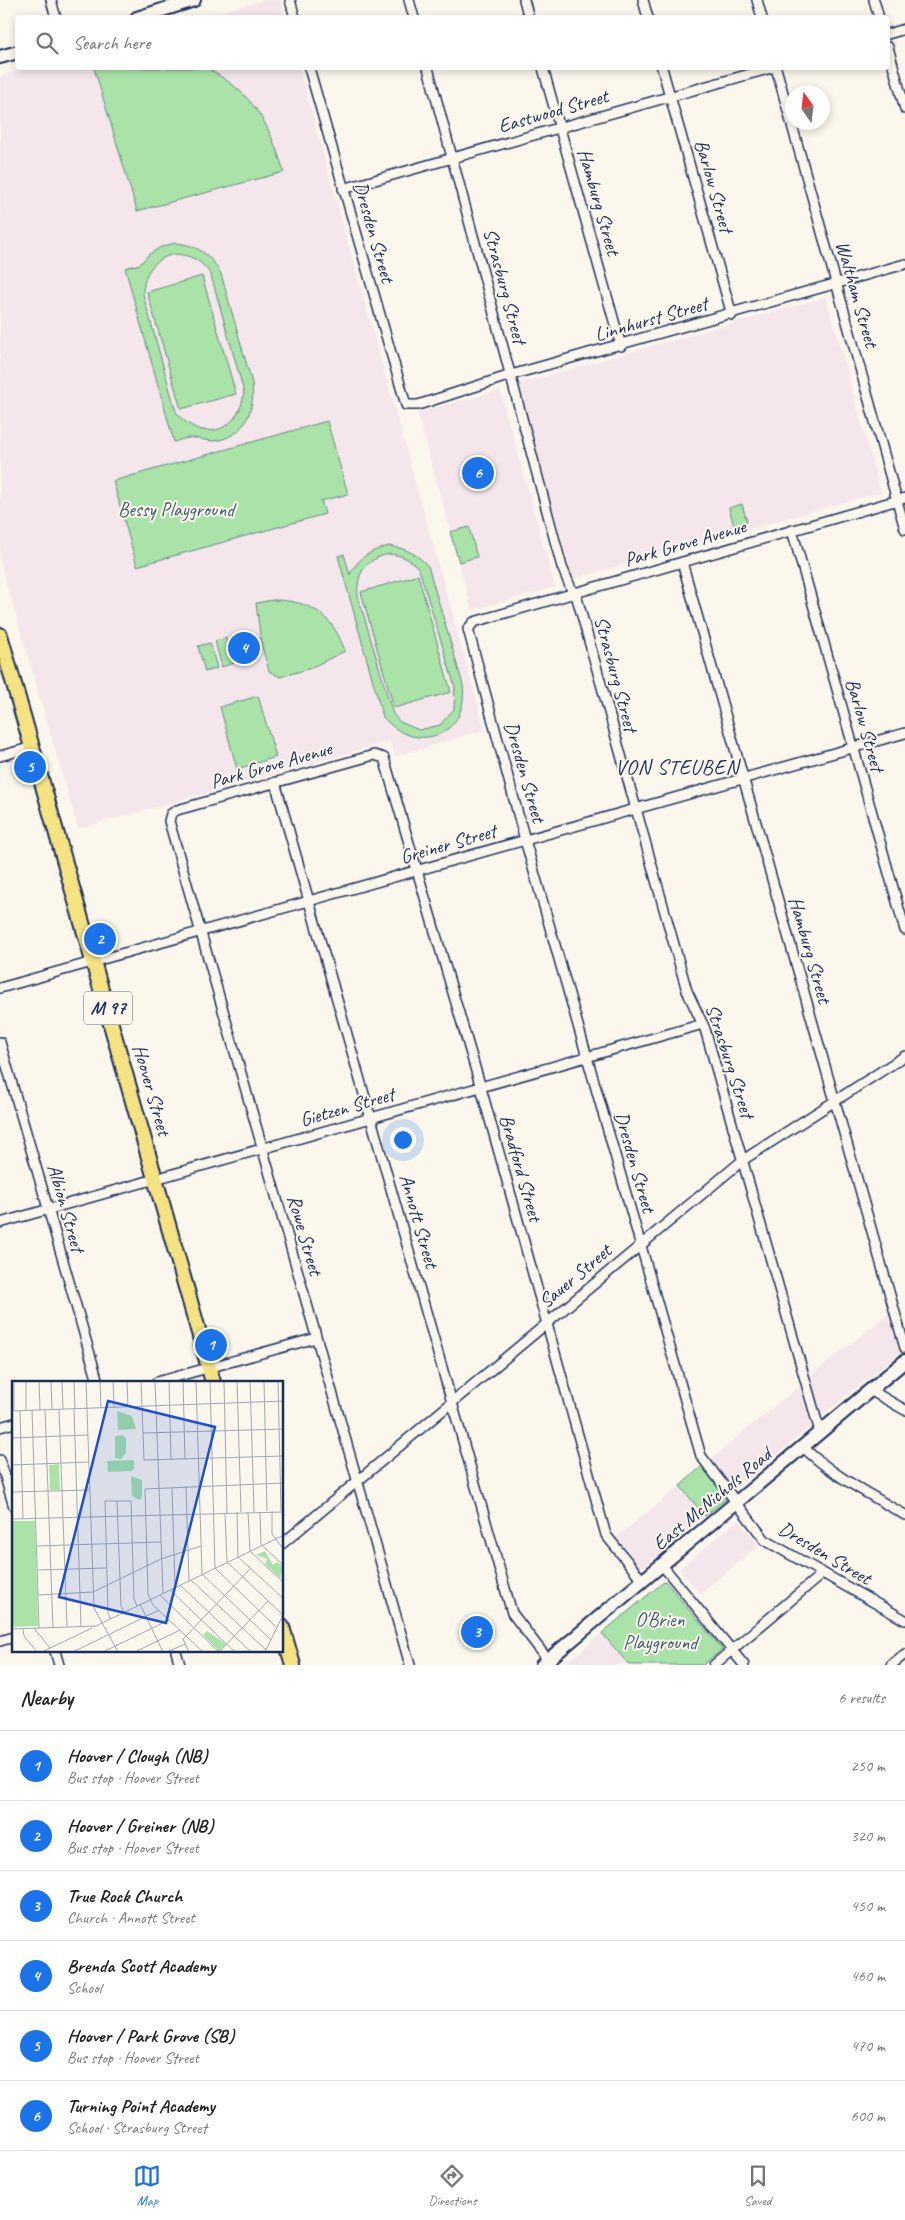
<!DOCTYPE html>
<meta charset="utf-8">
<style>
body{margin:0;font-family:Caveat,sans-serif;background:#f2f2f2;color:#222}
.compass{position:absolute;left:785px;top:85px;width:45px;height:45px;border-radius:50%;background:#fff;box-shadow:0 2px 8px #0003;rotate:346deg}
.you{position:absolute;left:402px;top:1139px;width:18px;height:18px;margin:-12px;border:4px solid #fff;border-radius:50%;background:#1a73e8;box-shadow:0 0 0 8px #1a73e833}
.badge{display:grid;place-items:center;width:32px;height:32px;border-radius:50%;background:#1a73e8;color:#fff;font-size:16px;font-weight:700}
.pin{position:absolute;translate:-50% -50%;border:2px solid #fff;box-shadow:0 1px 5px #0006}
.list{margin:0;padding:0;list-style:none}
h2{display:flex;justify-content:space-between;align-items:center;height:65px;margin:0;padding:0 20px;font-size:21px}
h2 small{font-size:16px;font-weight:400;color:#767676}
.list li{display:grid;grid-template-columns:32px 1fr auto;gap:15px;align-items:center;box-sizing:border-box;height:70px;padding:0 20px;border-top:1px solid #e0e0e0}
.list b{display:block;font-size:19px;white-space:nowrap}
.list p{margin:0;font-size:16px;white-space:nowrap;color:#767676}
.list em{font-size:16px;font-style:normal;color:#767676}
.icon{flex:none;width:28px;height:28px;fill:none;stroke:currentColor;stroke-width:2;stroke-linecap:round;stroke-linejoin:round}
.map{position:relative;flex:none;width:905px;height:1665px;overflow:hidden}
.search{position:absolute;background:#fff;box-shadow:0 2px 8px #0003;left:15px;right:15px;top:15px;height:55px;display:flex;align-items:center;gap:12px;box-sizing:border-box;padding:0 18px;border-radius:5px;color:#767676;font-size:19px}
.sheet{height:485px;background:#fff}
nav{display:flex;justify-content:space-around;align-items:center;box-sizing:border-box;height:70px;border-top:1px solid #e0e0e0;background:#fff;font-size:14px;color:#767676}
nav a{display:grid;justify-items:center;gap:2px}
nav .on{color:#1a73e8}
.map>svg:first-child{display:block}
</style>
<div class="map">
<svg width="905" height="1665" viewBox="0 0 905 1665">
<rect width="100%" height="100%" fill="#fbf7ec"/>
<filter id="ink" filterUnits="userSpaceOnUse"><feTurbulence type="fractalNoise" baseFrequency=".02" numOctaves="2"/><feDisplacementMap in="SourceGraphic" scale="10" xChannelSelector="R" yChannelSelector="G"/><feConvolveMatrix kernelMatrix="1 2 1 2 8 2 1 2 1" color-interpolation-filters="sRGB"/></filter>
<g filter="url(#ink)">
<path fill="#f5e6eb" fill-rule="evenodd" d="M263,0H280L285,17H202Z
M28,68H299L485,730L395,756L390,741L78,829L0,561V76ZM326,421L348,494L321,501Z
M826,297L881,492L573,579L518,384Z
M500,390L555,587L472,610L417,413Z
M890,1313L900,1353L821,1416L818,1412L808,1377Z
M800,1385L811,1426L739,1487H733L710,1460Z
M680,1486L705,1516L645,1566L639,1567L615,1538Z
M738,1520L759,1545L700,1594L679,1569Z
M602,1633L625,1661L620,1665H564Z"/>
<path fill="#a9e3a8" stroke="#628983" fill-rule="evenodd" d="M94,68H206C253,92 269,123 284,172L137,211Z
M175,243C198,245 210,254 221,274L252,383C255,407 247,434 219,440C208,443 199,437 189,438C184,438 178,441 174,442L125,268L140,264L148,255L161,247ZM174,254C191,255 201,260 211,275L244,392C240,433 201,444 176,412L143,294C144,272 153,260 174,254Z
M202,276L236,394L181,409L147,292Z
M327,421L348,494L321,501L325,514L137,566L113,481Z
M742,504L747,522L734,526L729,508Z
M469,527L477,557L459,562L450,532Z
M389,546C407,549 416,553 428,566L463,685C469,737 415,755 383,717L338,556L344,554L350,575C358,557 372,550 389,546ZM389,554C402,555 410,559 419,569L455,687L454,709L440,725L419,730L400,722L393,714L358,596C356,573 366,559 389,554Z
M418,575L451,692L394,708L361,592Z
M273,600C310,600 333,615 345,651L308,669L280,677L269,671L261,643L256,603Z
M243,633L250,659L238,662L231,637Z
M226,638L234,663L222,667L215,641Z
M210,643L217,668L205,672L198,646Z
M258,696L276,757L237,769L220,707Z
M702,1466L726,1495V1499L705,1516L680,1486Z
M665,1581L722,1649L703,1665H629L602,1633Z"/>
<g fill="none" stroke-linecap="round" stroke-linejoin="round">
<g stroke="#1b2f5e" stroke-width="12">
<path id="street" d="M51,0L56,18
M290,0L295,18
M409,0L414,18
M524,0L529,18
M643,0L648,18
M757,0L762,18
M874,0L879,18
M888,34L905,29
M888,47L905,109
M309,68L406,405H418L511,375L905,264
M428,68L562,567L573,593L577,598L687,991L705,1029L820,1432
M543,68L621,346
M662,68L732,315
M776,68L905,529
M343,189L771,68
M905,498L474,622L468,629L525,840L701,1456L765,1540L905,1620
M792,530L905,930
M682,562L905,1348
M0,756L33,747
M275,782L512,1613L548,1660
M0,988L905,733
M0,1042L98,1382
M0,1223L703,1024
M157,1382L316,1338
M870,1390L905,1410
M0,1427L14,1423
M803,1447C833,1476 869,1494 905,1515
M0,1460L14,1507
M282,1544L743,1160L905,1056
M662,1565L744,1665
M0,1641L14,1637
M55,1651L59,1665
M176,1651L180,1665
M410,1665L169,821L171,814L177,810L374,755L384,758L481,1088L606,1535L643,1581
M714,1665L823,1573
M891,1665L905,1654"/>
</g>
<g stroke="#1b2f5e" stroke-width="16">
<path id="secondary" d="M137,18L194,0
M0,57L18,52
M542,1665L905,1361"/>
</g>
<g stroke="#1b2f5e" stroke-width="18">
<path id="primary" d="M0,635L213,1382
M282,1627L293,1665"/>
</g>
<use href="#street" stroke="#fbf7ec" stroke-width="9"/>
<use href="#secondary" stroke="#fbf7ec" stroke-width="12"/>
<use href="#primary" stroke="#f5e381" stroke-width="14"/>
</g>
</g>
<g text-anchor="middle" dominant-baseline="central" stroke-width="4" stroke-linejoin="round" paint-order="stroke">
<rect fill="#fbf7ec" stroke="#5e6b89" stroke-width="1" x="84" y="991.5" width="48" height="33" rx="4"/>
<g font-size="19" font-weight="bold" fill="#1b2f5e">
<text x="108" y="1008">M 97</text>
</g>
<g font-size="20" fill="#1b2f5e" stroke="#fbf7ec">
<text transform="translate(553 111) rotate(-16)">Eastwood Street</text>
<text transform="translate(714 186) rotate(74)">Barlow Street</text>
<text transform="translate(599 202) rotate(74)">Hamburg Street</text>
<text transform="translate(374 232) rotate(74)">Dresden Street</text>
<text transform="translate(505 286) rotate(75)">Strasburg Street</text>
<text transform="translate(857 294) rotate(74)">Waltham Street</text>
<text transform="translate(651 319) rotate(-16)">Linnhurst Street</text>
<text transform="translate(685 543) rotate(-16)">Park Grove Avenue</text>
<text transform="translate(616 674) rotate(75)">Strasburg Street</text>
<text transform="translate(865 725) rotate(74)">Barlow Street</text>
<text transform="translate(271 765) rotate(-16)">Park Grove Avenue</text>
<text transform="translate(525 772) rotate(74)">Dresden Street</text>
<text transform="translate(448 844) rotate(-16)">Greiner Street</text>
<text transform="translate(810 950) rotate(74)">Hamburg Street</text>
<text transform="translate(730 1061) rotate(72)">Strasburg Street</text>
<text transform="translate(152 1090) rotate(74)">Hoover Street</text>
<text transform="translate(347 1107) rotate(-16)">Gietzen Street</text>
<text transform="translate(635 1162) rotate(74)">Dresden Street</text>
<text transform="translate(521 1168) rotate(74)">Bradford Street</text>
<text transform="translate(66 1208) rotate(74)">Albion Street</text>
<text transform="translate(419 1221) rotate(74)">Annott Street</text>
<text transform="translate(305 1235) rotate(74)">Rowe Street</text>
<text transform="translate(575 1276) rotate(-40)">Sauer Street</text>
<text transform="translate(712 1499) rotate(-40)">East McNichols Road</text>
<text transform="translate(825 1553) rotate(31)">Dresden Street</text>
</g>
<g font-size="20" fill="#3e5c70" stroke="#fbf7ec">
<text x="176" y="509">Bessy Playground</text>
<text x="660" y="1619">O'Brien<tspan x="660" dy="23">Playground</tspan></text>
</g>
<g font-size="21" letter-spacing="1" fill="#1b2f5e" stroke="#fbf7ec">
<text x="677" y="767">VON STEUBEN</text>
</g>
</g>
<g transform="translate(12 1381)">
<rect width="271" height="271" fill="#fbf7ec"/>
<path d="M105,30L120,35L124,48L106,49ZM110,54L114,57V72L109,78L103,77V55ZM122,79V88L119,90L96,91L95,80ZM47,83L48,109H38L37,84ZM119,95L130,99V116L127,119L120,115ZM0,140H23L26,245L0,246ZM253,170L261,184L265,181L271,186L268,197L253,183L255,178L244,174ZM195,250L214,263L207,270L191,254Z" fill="#a9e3a8"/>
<path fill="none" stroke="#a1a7b3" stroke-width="1" d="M2,0V30M14,0V29M27,0L28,29M39,0L40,28M50,0L51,28M62,0L63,28M74,0L82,227L106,271M88,0L89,27M101,0L102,26M115,0L116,26M129,0L132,79L272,75M143,0L151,212M157,0L159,79M171,0L173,78M184,0L190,193L259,259M198,0L203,187L264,246M212,0L215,132M225,0L229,131M238,0L242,131M252,0L255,130M266,0L269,130M47,28L55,246M62,28L69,246M20,29L27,247M33,29L41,247M0,30L272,20M8,30L11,138M131,52L272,48M0,57L76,54M0,84L77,81M174,105L177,200M160,106L163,206M0,111L78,109M105,120L109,225L112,231M260,130V153L272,169M225,131L226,176L272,218M236,131L238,170L272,202M248,131L249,163L272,185M213,132L215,181L271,234M0,138L272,131M25,165L149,161M26,189L94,187M179,199L254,269M168,204L239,271M158,209L223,271M26,214L81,211L149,178L189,165M148,214L207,271M128,223L151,271M98,238L96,231L93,120H119L122,218L125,225M22,247L38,267M0,248L84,245L272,154M11,248L12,255L25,271M30,271L80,247M61,271L147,229M91,271L157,239M123,271L168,249M155,271L173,263M177,271L171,258L239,187M191,271L141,224L136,213L133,108L272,102M207,271L256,220M253,271L272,232"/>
<path fill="#1d4ed8" fill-opacity="0.15" stroke="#1d4ed8" stroke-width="2.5" d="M96,20L203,46L154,242L47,216Z"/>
<rect width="271" height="271" fill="none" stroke="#1b2f5e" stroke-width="2.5"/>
</g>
</svg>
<svg class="compass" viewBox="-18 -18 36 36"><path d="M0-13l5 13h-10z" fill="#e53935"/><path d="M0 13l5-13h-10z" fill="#767676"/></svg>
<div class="you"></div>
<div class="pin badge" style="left:211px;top:1345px">1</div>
<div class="pin badge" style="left:100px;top:939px">2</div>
<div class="pin badge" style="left:477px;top:1632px">3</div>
<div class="pin badge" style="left:244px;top:648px">4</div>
<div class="pin badge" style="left:30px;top:767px">5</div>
<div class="pin badge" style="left:478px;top:473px">6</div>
<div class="search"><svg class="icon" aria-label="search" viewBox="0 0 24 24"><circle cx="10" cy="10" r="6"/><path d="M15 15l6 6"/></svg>Search here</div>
</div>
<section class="sheet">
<h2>Nearby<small>6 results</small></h2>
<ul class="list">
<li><span class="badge">1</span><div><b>Hoover / Clough (NB)</b><p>Bus stop · Hoover Street</p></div><em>250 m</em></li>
<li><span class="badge">2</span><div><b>Hoover / Greiner (NB)</b><p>Bus stop · Hoover Street</p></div><em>320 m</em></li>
<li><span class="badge">3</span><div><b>True Rock Church</b><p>Church · Annott Street</p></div><em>450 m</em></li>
<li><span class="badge">4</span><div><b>Brenda Scott Academy</b><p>School</p></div><em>460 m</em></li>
<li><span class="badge">5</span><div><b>Hoover / Park Grove (SB)</b><p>Bus stop · Hoover Street</p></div><em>470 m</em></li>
<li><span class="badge">6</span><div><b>Turning Point Academy</b><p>School · Strasburg Street</p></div><em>600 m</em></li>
</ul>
</section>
<nav>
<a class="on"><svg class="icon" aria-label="map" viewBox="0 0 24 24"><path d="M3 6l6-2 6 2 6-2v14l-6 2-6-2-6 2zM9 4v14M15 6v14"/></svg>Map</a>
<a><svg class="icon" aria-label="directions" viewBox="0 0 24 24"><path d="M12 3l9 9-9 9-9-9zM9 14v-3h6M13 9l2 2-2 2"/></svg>Directions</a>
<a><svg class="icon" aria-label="saved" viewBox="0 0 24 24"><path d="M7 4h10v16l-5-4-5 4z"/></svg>Saved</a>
</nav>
